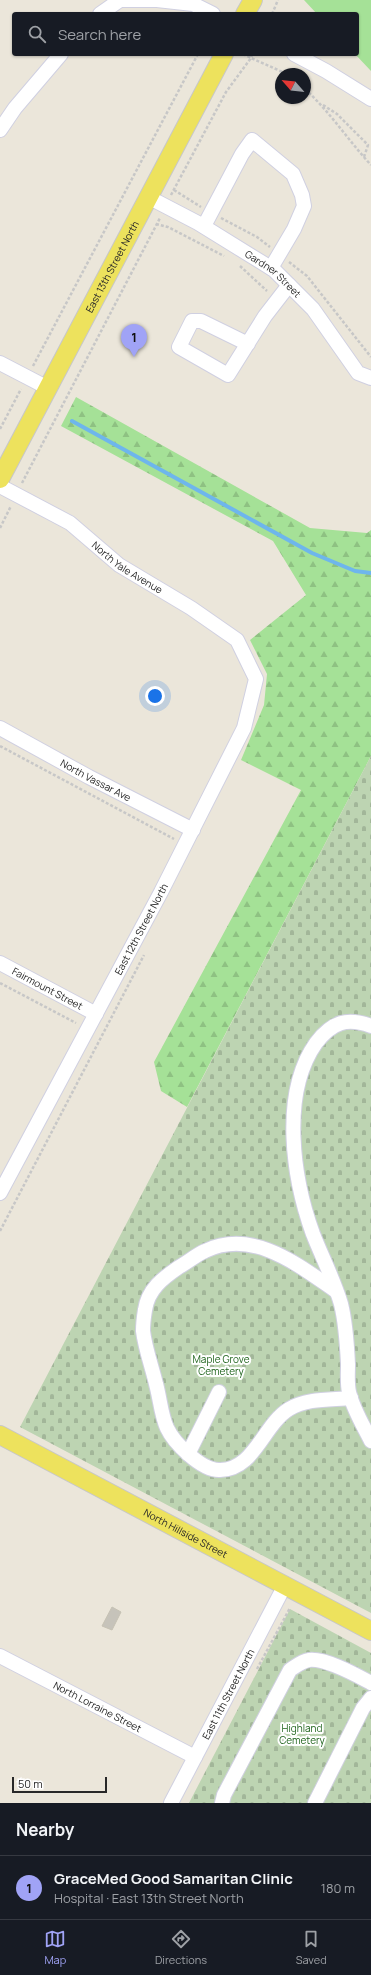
<!DOCTYPE html>
<meta charset="utf-8">
<style>
body{margin:0;font-family:Manrope,sans-serif;background:#20242c;color:#f1f3f6}
.compass{position:absolute;left:275px;top:68px;width:36px;height:36px;border-radius:50%;background:#171b24;box-shadow:0 1px 3px #0004;rotate:298deg}
.scale{position:absolute;left:12px;bottom:10px;width:95px;box-sizing:border-box;padding-left:4px;border:2px solid #282828;border-top:0;font-size:11px;line-height:14px;white-space:nowrap;color:#282828;-webkit-text-stroke:3px #fff;paint-order:stroke}
.you{position:absolute;left:155px;top:696px;width:14px;height:14px;margin:-10px;border:3px solid #fff;border-radius:50%;background:#1a73e8;box-shadow:0 0 0 6px #1a73e833}
.badge{display:grid;place-items:center;width:26px;height:26px;border-radius:50%;background:#a0a3f6;color:#111;font-size:13px;font-weight:700}
.pin{position:absolute;translate:-50% -33px;filter:drop-shadow(0 1px 2px #0008)}
.pin::after{content:'';position:absolute;top:21px;width:14px;height:12px;background:inherit;clip-path:polygon(0 0,100% 0,50% 100%)}
.list{margin:0;padding:0;list-style:none}
h2{display:flex;justify-content:space-between;align-items:center;height:52px;margin:0;padding:0 16px;font-size:17px}
h2 small{font-size:13px;font-weight:400;color:#9ea1a6}
.list li{display:grid;grid-template-columns:26px 1fr auto;gap:12px;align-items:center;box-sizing:border-box;height:64px;padding:0 16px;border-top:1px solid #363941}
.list b{display:block;font-size:15px;white-space:nowrap}
.list p{margin:0;font-size:13px;white-space:nowrap;color:#9ea1a6}
.list em{font-size:13px;font-style:normal;color:#9ea1a6}
.icon{flex:none;width:22px;height:22px;fill:none;stroke:currentColor;stroke-width:2;stroke-linecap:round;stroke-linejoin:round}
.map{position:relative;flex:none;width:371px;height:1803px;overflow:hidden}
.search{position:absolute;background:#171b24;box-shadow:0 1px 3px #0004;left:12px;right:12px;top:12px;height:44px;display:flex;align-items:center;gap:10px;box-sizing:border-box;padding:0 14px;border-radius:4px;color:#9ea1a6;font-size:15px}
.sheet{height:116px;background:#171b24}
nav{display:flex;justify-content:space-around;align-items:center;box-sizing:border-box;height:56px;border-top:1px solid #363941;background:#171b24;font-size:11px;color:#9ea1a6}
nav a{display:grid;justify-items:center;gap:2px}
nav .on{color:#a0a3f6}
.map>svg:first-child{display:block}
</style>
<div class="map">
<svg width="371" height="1803" viewBox="0 0 371 1803">
<defs>
<pattern id="forest-firs" width="22" height="20" patternUnits="userSpaceOnUse"><rect width="22" height="20" fill="#a5e197"/><path d="M5 1l3.5 6h-7zM16 11l3.5 6h-7z" fill="#8ec182"/></pattern>
<pattern id="cemetery-stones" width="16" height="16" patternUnits="userSpaceOnUse"><rect width="16" height="16" fill="#bdd4b2"/><path d="M2 7V4a2 2 0 0 1 4 0v3zM10 15v-3a2 2 0 0 1 4 0v3z" fill="#a2b699"/></pattern>
</defs>
<rect width="100%" height="100%" fill="#ebe6da"/>
<path fill="#a5e197" d="M304,0H371V71L355,54H357V14H317Z"/>
<path fill="url(#forest-firs)" d="M76,397L310,528L367,533L371,530V756L187,1107L161,1091L154,1062L301,790L241,760L264,705L267,674L250,640L306,595L273,541L61,426Z"/>
<path fill="url(#cemetery-stones)" d="M371,756V1613L20,1427Z
M290,1609L371,1653V1803H189Z"/>
<g fill="none" stroke-linecap="round" stroke-linejoin="round">
<path stroke="#6eb6ec" stroke-width="4" d="M72,421L312,553L355,571L371,573"/>
</g>
<path fill="#c6c3ba" stroke="#c6c2b4" d="M112,1607L121,1612L112,1630L102,1626Z"/>
<g fill="none" stroke-linecap="round" stroke-linejoin="round">
<g stroke="#d0d0e1" stroke-width="16">
<g id="minor">
<path d="M100,14L120,0H157L193,4L213,14"/>
<path d="M294,54L326,71L371,99"/>
<path d="M0,130L15,108L61,54"/>
<path id="s1" d="M150,198L198,223L274,270L313,309L358,373L371,378"/>
<path d="M204,226L242,154L252,140L293,174L302,195L304,206L294,229L271,268"/>
<path d="M248,344L201,321H192L179,347L228,375L265,316L289,285"/>
<path d="M0,363L48,388"/>
<path id="s2" d="M0,486L70,523L119,565L191,608L237,640L256,679L244,728L161,892L0,1193"/>
<path id="s3" d="M0,728L89,777L193,830"/>
<path id="s4" d="M0,963L96,1014"/>
<path d="M371,1026C347,1017 332,1022 316,1043C280,1094 293,1179 313,1234C322,1257 334,1280 341,1304C346,1324 347,1344 348,1364C348,1373 347,1383 349,1392C353,1409 363,1425 371,1441"/>
<path d="M336,1291C298,1265 253,1228 205,1251C196,1255 188,1262 179,1267C163,1278 148,1289 145,1310C144,1316 143,1325 143,1331C145,1348 152,1367 156,1384C160,1398 161,1415 167,1428C174,1443 201,1470 219,1470C254,1471 263,1425 289,1409C307,1398 331,1400 351,1398"/>
<path d="M188,1454L219,1392"/>
<path id="s5" d="M0,1656L195,1757"/>
<path id="s6" d="M171,1803L285,1585"/>
<path d="M222,1803L224,1795L290,1670C296,1666 302,1661 309,1660C326,1658 356,1675 371,1683"/>
<path d="M315,1803L363,1708L371,1698"/>
</g>
</g>
<g stroke="#c7c7c7" stroke-width="20">
<g id="major">
<path d="M245,14L253,0"/>
<path id="s7" d="M0,479L224,54"/>
<path id="s8" d="M0,1435L371,1631"/>
</g>
</g>
<path stroke="#c7c7c7" stroke-width="2.5" stroke-dasharray="3 2" stroke-linecap="butt" d="M272,14L278,0
M252,54L251,58L287,74
M305,89C330,112 348,140 371,165
M323,105L337,114L368,145L364,157
M174,190L201,207
M171,195L226,92L251,58L243,54
M221,218L257,237L270,247
M156,224L168,227L224,256
M289,262L307,276L371,357
M240,266L267,291
M33,366L198,54
M0,429L21,389
M22,483L160,218
M0,528L11,506
M0,746L174,839
M0,983L76,1023
M0,1231L144,955
M257,1669L290,1608"/>
<use href="#minor" stroke="#fff" stroke-width="14"/>
<use href="#major" stroke="#ede25d" stroke-width="18"/>
</g>
<g text-anchor="middle" dominant-baseline="central" stroke-width="4" stroke-linejoin="round" paint-order="stroke">
<g font-size="10" fill="#282828" stroke="#fff">
<text stroke="none"><textPath href="#s7" startOffset="240">East 13th Street North</textPath></text>
<text stroke="none"><textPath href="#s1" startOffset="145">Gardner Street</textPath></text>
<text stroke="none"><textPath href="#s2" startOffset="152">North Yale Avenue</textPath></text>
<text stroke="none"><textPath href="#s3" startOffset="109">North Vassar Ave</textPath></text>
<text transform="translate(141 929) rotate(-62)">East 12th Street North</text>
<text stroke="none"><textPath href="#s4" startOffset="54">Fairmount Street</textPath></text>
<text stroke="none"><textPath href="#s8" startOffset="210">North Hillside Street</textPath></text>
<text stroke="none"><textPath href="#s6" startOffset="123">East 11th Street North</textPath></text>
<text stroke="none"><textPath href="#s5" startOffset="110">North Lorraine Street</textPath></text>
</g>
<g font-size="10" fill="#1e631b" stroke="#fff">
<text x="221" y="1359">Maple Grove<tspan x="221" dy="12">Cemetery</tspan></text>
<text x="302" y="1728">Highland<tspan x="302" dy="12">Cemetery</tspan></text>
</g>
</g>
</svg>
<svg class="compass" viewBox="-18 -18 36 36"><path d="M0-13l5 13h-10z" fill="#e53935"/><path d="M0 13l5-13h-10z" fill="#9ea1a6"/></svg>
<div class="scale">50 m</div>
<div class="you"></div>
<div class="pin badge" style="left:134px;top:357px">1</div>
<div class="search"><svg class="icon" aria-label="search" viewBox="0 0 24 24"><circle cx="10" cy="10" r="6"/><path d="M15 15l6 6"/></svg>Search here</div>
</div>
<section class="sheet">
<h2>Nearby<small></small></h2>
<ul class="list">
<li><span class="badge">1</span><div><b>GraceMed Good Samaritan Clinic</b><p>Hospital · East 13th Street North</p></div><em>180 m</em></li>
</ul>
</section>
<nav>
<a class="on"><svg class="icon" aria-label="map" viewBox="0 0 24 24"><path d="M3 6l6-2 6 2 6-2v14l-6 2-6-2-6 2zM9 4v14M15 6v14"/></svg>Map</a>
<a><svg class="icon" aria-label="directions" viewBox="0 0 24 24"><path d="M12 3l9 9-9 9-9-9zM9 14v-3h6M13 9l2 2-2 2"/></svg>Directions</a>
<a><svg class="icon" aria-label="saved" viewBox="0 0 24 24"><path d="M7 4h10v16l-5-4-5 4z"/></svg>Saved</a>
</nav>
